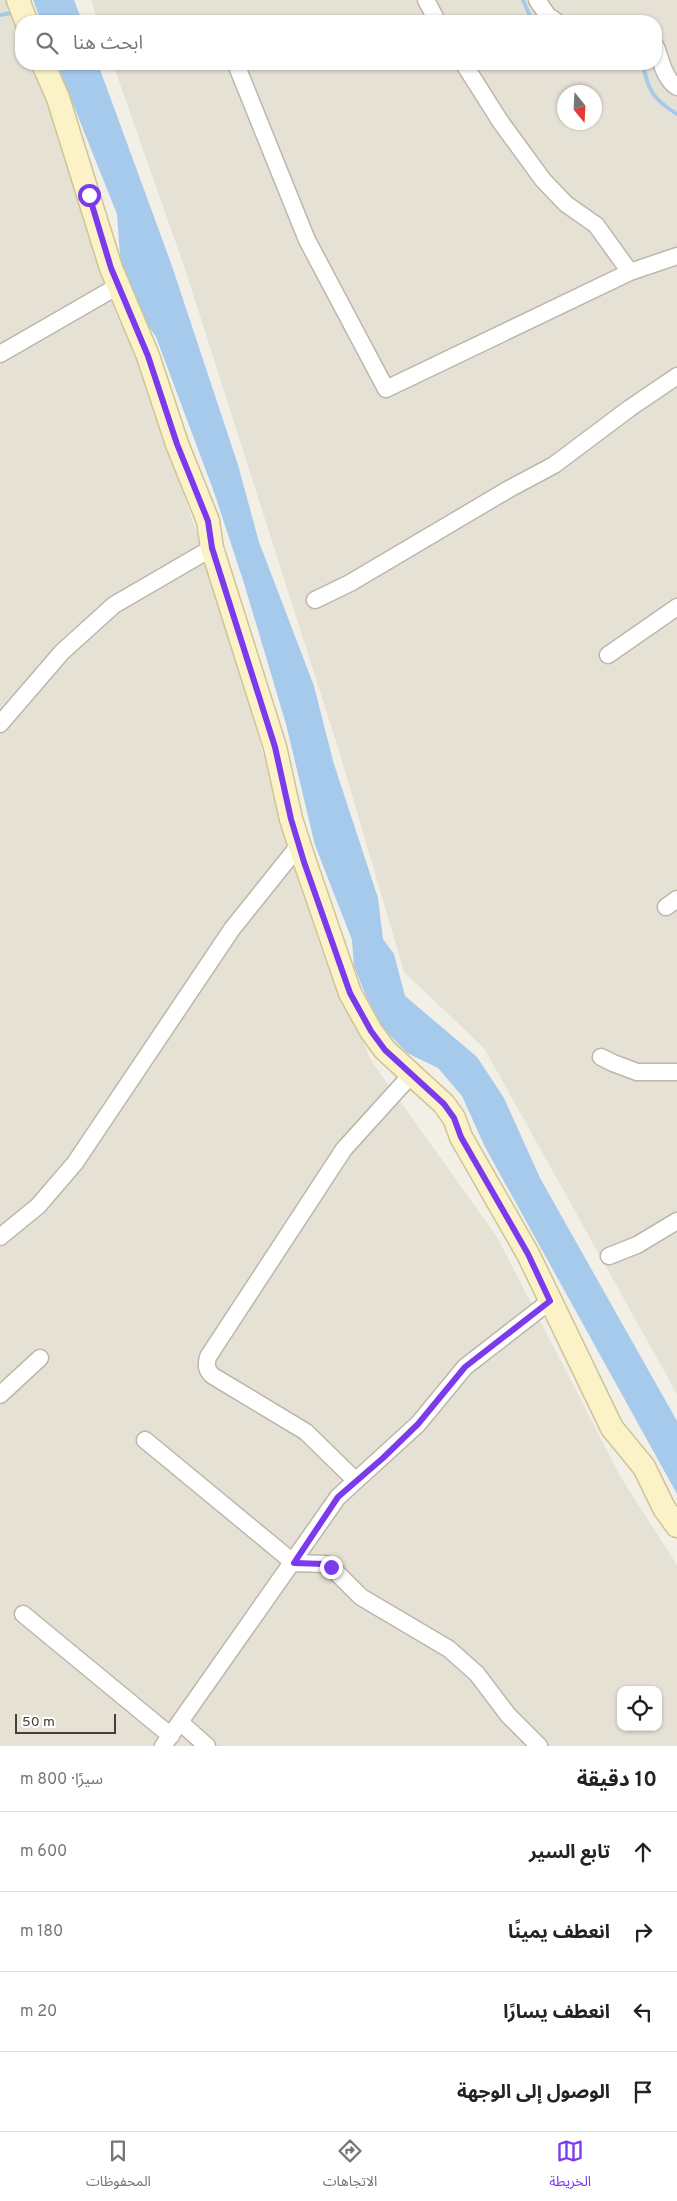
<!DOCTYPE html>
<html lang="ar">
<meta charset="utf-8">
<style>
body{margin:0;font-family:Overpass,"Noto Sans Arabic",sans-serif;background:#f6f6f6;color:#222;direction:rtl}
.controls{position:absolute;right:15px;bottom:15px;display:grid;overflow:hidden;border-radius:10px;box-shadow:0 1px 4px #0004}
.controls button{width:45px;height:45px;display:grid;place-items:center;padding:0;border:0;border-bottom:1px solid #e0e0e0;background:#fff;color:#222;font:25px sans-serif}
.compass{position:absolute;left:557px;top:85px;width:45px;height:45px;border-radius:50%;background:#fff;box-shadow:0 1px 4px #0004;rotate:162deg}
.scale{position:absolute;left:15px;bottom:12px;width:101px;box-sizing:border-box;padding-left:5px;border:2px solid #444036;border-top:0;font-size:14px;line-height:18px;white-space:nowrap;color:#444036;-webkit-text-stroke:4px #fff;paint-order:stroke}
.stop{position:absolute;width:15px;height:15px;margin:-11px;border:4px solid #7c3aed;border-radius:50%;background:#fff}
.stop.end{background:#7c3aed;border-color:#fff;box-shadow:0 1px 5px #0008}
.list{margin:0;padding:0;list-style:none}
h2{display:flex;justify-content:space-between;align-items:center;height:65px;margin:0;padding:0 20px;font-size:21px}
h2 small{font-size:16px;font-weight:400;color:#767676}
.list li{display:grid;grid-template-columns:32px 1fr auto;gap:15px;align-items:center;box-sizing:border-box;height:80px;padding:0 20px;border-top:1px solid #e0e0e0}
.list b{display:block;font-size:19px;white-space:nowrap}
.list em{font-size:16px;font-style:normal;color:#767676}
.icon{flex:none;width:28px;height:28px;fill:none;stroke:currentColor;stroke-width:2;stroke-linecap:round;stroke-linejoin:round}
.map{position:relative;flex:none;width:677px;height:1746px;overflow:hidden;direction:ltr}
.search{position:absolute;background:#fff;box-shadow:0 1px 4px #0004;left:15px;right:15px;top:15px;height:55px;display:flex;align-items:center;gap:12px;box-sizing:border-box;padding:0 18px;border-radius:20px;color:#767676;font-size:19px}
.sheet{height:385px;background:#fff}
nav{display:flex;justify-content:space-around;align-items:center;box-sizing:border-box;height:70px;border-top:1px solid #e0e0e0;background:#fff;font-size:14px;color:#767676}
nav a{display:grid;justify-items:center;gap:2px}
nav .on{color:#7c3aed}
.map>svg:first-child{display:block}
</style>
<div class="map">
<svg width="677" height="1746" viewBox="0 0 677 1746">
<rect width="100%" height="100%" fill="#f2efe6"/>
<path fill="#e5e1d5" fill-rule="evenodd" d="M0,0H6L21,38V64H32L49,107L222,605L285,833L370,1059L497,1237L620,1476L677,1565V1746H0ZM621,1690H658V1727H621Z
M91,0H677V1394L484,1048L404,972L340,754L186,272L113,64H656V21H98ZM564,92H594V122H564Z"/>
<path fill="#a6caeb" d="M33,0H74L82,21H41Z
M57,64H98L172,266L238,465L259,542L314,686L333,761L378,898L383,939L394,954L405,996L477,1057L504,1098L540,1178L677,1421V1494L485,1147L462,1096L438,1068L407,1053L383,1028L366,996L354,966L352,940L315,845L286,724L243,580L214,492L156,337L129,299L120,255L117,214Z"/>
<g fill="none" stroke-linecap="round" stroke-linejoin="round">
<path stroke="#a6caeb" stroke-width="4" d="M523,0L532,21
M0,15L11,13
M643,64C648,91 653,99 677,114"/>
<g stroke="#bdb7aa" stroke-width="19">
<path id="street" d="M426,0L437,21
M537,0L548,16L556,21
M656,47C661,60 664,79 677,87
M236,64L307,240L386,389L630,272L677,256
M464,64L500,121L543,180L566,204L596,225L630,272
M0,354L118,286
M315,600L350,583L509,489L554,465L630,408L677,376
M608,655L677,607
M0,724L62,652L114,605L212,548
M666,907L677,899
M601,1057L613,1063L637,1072H677
M0,1237L38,1206L75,1163L232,929L300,844
M609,1256L637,1245L677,1221
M0,1395L40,1358
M145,1440L294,1563L325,1564L331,1567L361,1597L449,1649L477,1674L508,1715L539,1746
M355,1480L306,1432L213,1376C206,1370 206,1365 208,1357L344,1149L411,1075
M23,1614L171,1736
M180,1722L207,1746
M163,1746L338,1497L418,1424L465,1367L550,1301"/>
</g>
<g stroke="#cfc498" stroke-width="25">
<path id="secondary" d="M18,0L26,21
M43,64L58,98L111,268L148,356L177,444L208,521L212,548L275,747L291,819L305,862L350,993L371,1031L385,1050L444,1104L454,1118L461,1137L528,1254L612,1428L644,1467L664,1508L677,1526"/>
</g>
<use href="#street" stroke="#fff" stroke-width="16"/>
<use href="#secondary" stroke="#fbf2c8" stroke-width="22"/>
</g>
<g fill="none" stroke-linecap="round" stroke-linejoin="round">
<path stroke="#7c3aed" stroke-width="6" d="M89,195L111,268L148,356L177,444L208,521L212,548L275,747L291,819L304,862L350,993L371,1031L385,1050L444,1104L454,1118L461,1137L528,1254L550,1301L465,1367L418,1424L383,1458L338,1497L294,1563L325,1564L331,1567"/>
</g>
</svg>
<div class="controls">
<button><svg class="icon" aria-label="locate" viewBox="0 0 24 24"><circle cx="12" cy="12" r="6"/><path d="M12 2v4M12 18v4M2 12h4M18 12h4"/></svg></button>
</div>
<svg class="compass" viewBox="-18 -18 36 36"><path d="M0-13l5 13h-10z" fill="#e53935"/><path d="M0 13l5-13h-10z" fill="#767676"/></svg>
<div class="scale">50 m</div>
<div class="stop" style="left:89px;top:195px"></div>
<div class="stop end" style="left:331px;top:1567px"></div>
<div class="search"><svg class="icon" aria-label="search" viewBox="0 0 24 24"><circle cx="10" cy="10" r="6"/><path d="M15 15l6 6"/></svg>ابحث هنا</div>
</div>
<section class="sheet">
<h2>10 دقيقة<small>سيرًا · 800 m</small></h2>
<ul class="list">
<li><svg class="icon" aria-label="ahead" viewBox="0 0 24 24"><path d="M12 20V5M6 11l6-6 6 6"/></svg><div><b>تابع السير</b></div><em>600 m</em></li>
<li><svg class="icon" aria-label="right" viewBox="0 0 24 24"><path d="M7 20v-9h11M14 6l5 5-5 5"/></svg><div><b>انعطف يمينًا</b></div><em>180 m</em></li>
<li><svg class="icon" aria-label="left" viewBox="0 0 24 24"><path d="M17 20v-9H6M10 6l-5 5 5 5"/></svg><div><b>انعطف يسارًا</b></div><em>20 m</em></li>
<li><svg class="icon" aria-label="arrive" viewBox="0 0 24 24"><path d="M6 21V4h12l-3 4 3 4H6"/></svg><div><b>الوصول إلى الوجهة</b></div></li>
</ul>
</section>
<nav>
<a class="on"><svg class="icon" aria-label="map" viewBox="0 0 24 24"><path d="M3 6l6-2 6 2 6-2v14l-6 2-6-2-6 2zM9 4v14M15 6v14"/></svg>الخريطة</a>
<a><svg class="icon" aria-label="directions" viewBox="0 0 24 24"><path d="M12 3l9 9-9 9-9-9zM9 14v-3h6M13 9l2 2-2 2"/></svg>الاتجاهات</a>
<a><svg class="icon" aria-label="saved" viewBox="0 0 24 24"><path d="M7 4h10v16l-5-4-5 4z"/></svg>المحفوظات</a>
</nav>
